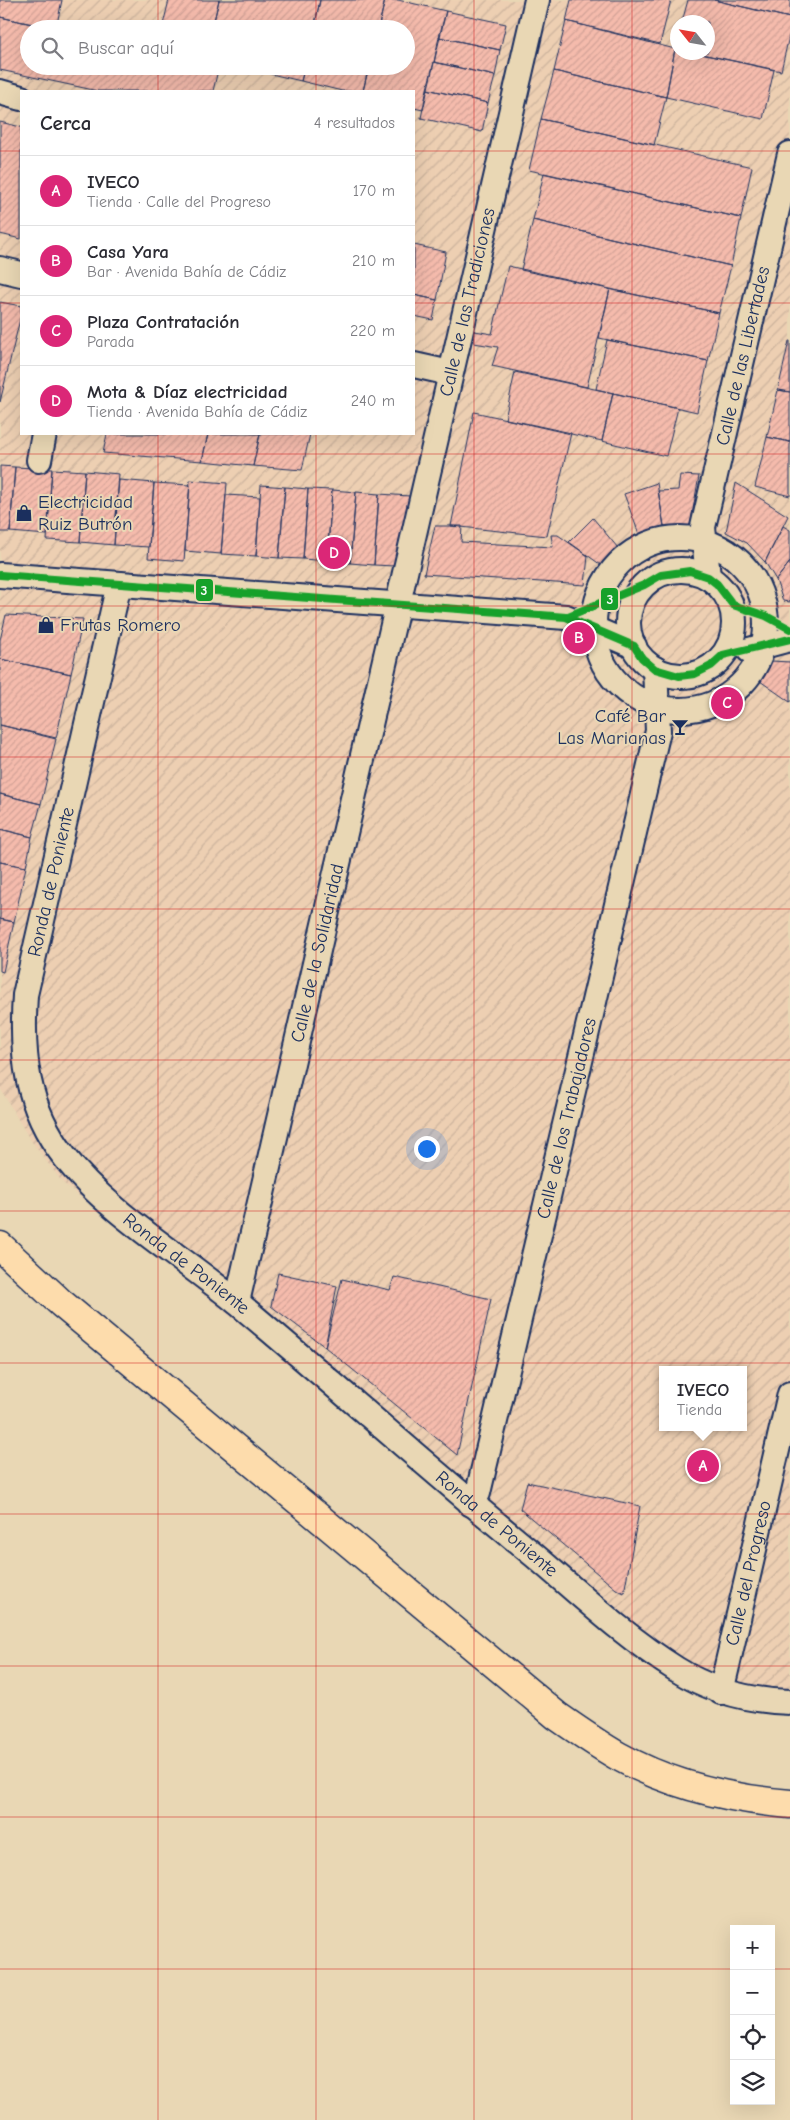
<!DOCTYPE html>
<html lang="es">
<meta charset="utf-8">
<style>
body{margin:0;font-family:"Comic Neue",sans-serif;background:#f2f2f3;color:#2b2b33}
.controls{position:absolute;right:15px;bottom:15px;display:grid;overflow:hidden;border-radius:0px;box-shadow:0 5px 20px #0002}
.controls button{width:45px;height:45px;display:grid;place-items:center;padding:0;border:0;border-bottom:1px solid #e1e1e2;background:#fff;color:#2b2b33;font:25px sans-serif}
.compass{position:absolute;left:670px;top:15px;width:45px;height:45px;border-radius:50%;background:#fff;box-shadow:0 5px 20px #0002;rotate:301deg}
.you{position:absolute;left:426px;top:1148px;width:18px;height:18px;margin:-12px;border:4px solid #fff;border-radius:50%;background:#1a73e8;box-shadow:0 0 0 8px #1a73e833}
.badge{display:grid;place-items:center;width:32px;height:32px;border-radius:50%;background:#db2777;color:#fff;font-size:16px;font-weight:700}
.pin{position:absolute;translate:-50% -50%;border:2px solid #fff;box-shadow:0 1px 5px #0006}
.popup{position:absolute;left:659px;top:1366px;width:88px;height:65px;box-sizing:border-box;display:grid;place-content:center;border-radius:0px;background:#fff;filter:drop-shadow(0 1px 4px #0005);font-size:16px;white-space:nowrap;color:#7c7c81}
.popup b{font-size:19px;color:#2b2b33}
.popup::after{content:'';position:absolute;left:50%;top:100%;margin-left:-10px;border:10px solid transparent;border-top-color:#fff}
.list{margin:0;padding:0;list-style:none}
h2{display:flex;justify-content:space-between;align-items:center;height:65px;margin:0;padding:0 20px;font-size:21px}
h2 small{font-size:16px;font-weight:400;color:#7c7c81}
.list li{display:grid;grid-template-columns:32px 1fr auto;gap:15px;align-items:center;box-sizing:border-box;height:70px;padding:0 20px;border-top:1px solid #e1e1e2}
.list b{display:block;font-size:19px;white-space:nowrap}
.list p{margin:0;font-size:16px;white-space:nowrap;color:#7c7c81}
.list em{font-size:16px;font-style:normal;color:#7c7c81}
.icon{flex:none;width:28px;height:28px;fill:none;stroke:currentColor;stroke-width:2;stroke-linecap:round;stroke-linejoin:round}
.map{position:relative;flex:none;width:790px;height:2120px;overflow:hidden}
.search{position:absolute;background:#fff;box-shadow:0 5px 20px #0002;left:20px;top:20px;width:395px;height:55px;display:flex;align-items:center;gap:12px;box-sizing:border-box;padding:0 18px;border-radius:28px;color:#7c7c81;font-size:19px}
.panel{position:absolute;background:#fff;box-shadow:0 5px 20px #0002;left:20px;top:90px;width:395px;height:345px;border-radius:0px}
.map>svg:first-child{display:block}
</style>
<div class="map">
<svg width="790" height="2120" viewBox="0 0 790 2120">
<defs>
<pattern id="industrial-furrows" width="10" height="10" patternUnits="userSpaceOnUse" patternTransform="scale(1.25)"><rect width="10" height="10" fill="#edcfb2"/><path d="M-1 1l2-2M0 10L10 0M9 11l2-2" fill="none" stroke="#cbb29c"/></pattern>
<pattern id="building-hatch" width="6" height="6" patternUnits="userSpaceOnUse" patternTransform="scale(1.25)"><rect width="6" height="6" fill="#f5bbac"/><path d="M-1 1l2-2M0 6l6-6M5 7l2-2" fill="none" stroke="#d1a196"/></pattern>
</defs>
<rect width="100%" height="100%" fill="#e9d7b4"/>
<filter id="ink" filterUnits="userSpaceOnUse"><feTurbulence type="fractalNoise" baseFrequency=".02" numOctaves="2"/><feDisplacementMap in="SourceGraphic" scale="10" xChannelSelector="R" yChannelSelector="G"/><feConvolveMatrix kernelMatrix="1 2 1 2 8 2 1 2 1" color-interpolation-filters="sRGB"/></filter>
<g filter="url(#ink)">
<path fill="url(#industrial-furrows)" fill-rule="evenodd" d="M0,0H790V1712H777L565,1595L259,1339L63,1183L29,1138L0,1088ZM678,22H708V52H678ZM29,29H406V66H29ZM21,91H414V434H21ZM663,1370H743V1427H663Z"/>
<path fill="url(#building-hatch)" stroke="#1b2f5e" d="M0,0H62L56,29L0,17Z
M169,0H219L212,29H162Z
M219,0H320L314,29H212Z
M320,0H385L378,29H314Z
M385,0H398L446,11L423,110L414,108V91H363L369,66H406V29H378Z
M571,0H671L660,44L566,21Z
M688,0H714L790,18V32L781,71L692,52H708V22H682Z
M714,0H790V18Z
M446,11L506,24L500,50L439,37Z
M0,17L54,29H29V66H219L213,91H98L0,70Z
M566,21L675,49L666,97L554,71Z
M439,37L500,50L495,76L434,62Z
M675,49L678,52H692L774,70L763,119L666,97Z
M434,62L495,76L488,103L427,89Z
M237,66H305L301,81Z
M305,66H369L363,91H342L301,81Z
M554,71L666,97L654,145L541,119Z
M427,89L488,103L482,132L421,118Z
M541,119L752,167L741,218L529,170Z
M0,122L21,127V239L0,234Z
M544,173L741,218L731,266L533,220Z
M533,220L731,266L719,313L521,270Z
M414,245L446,252L437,300L414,295Z
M508,266L610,289L587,387L492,366L498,347L474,343L475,331L492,334Z
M610,289L719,313L708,361L599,338Z
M414,295L437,300L433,320L414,316Z
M0,302L21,306V315L0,402Z
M607,340L708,361L697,412L596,389Z
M789,341H790V392L778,390Z
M515,372L613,393L602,441L505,419Z
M778,390L790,392V442L767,437Z
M613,393L678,408L666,456L602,441Z
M474,412L571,433L547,536L451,526Z
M107,434H208L202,461L103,453Z
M208,434H260L253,466L202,461Z
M260,434H310L302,470L253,466Z
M767,437L790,442V496L755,487Z
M0,466L15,467L10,532H0Z
M15,467L52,469L47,535L10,532Z
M52,469L85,471L80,542L47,540Z
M85,471L119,474L114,545L80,542Z
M680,475L699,476L690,526H664L658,491L678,490Z
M119,480L154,483L149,547L114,545Z
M190,480L227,483L221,554L185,551Z
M154,483L190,485L184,561L148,558Z
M657,483L664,526L639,534L624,494Z
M736,483L788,516L765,562L747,543L726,532Z
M261,485L285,487L279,558L256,556Z
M285,487L308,489L303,559L279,558Z
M308,489L332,490L327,561L303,559Z
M332,490L356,492L350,563L327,561Z
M356,492L379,494L374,565L350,563Z
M379,494L410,496L394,566L374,565Z
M226,495L260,497L256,556L221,554Z
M593,518L618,548L601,565L569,542Z
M435,526H462L461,542L553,547L551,535H558L588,556L585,585L424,574Z
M783,526L790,530V562L776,580L765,562Z
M790,562V602L783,601L776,580Z
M6,615L83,619L71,674L0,659V640Z
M0,659L71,674L56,738L0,725Z
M771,661L790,662V702L760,681Z
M0,725L56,739L41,804L0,794Z
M0,794L41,804L32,837L0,829Z
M0,829L32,837L26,867L0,862Z
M0,862L26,867L14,922L0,919Z
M0,919L14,922L3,972L0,971Z
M278,1273L337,1286L325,1347L271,1306Z
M394,1277L491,1299L457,1455L325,1347L342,1279L390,1290Z
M527,1482L640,1506L624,1593L616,1589L520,1509Z"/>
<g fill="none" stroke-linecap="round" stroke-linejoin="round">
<g stroke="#1b2f5e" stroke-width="28">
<g id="minor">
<path d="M0,92L21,98"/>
<path d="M0,269L21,274"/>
<path d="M414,365L450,373"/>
<path d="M39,460L44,434"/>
<circle cx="680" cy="624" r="86"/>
<circle cx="681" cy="623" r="53"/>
<path d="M0,575L566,617L634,646"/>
<path id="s1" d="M708,577L703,527L790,154"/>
<path id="s2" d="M119,584L25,995C21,1055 26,1107 64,1156C107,1213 183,1257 239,1304C338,1387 435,1474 535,1556C581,1595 625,1637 676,1669C711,1691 749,1701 790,1702"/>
<path d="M749,650L790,639"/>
<path id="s3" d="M237,1302L537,0"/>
<path id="s4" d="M471,1504L478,1493L658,731L655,669"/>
<path id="s5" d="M721,1692L790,1394"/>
</g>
</g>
<g stroke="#1b2f5e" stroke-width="31">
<path id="major" d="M0,1246L61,1303L557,1716C577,1730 597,1744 618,1756C670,1785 731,1799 790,1804"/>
</g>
<use href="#minor" stroke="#e9d7b4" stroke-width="24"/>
<use href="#major" stroke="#fddcac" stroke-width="28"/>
<g stroke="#e9d7b4" stroke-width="11">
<path id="bus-1" d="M0,575L566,617L644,585L661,575L690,571L708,577L717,584L733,605L766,616L790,629
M541,615L566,617L634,646L642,658L655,669L679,676L695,674L711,666L723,655L790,639"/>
</g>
<use href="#bus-1" stroke="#16a12a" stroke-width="8"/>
</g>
</g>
<path fill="none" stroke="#d62828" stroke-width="1" stroke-opacity="0.55" d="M158,0V29M316,0V29M474,0V2120M632,0V2120M158,66V91M316,66V91M0,151H21M414,151H790M0,303H21M414,303H790M158,434V2120M316,434V2120M0,454H790M0,606H790M0,757H790M0,909H790M0,1060H790M0,1211H790M0,1363H790M0,1514H790M0,1666H790M0,1817H790M0,1969H734M771,1969H790"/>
<defs>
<g id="shop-bare" transform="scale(1.35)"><path d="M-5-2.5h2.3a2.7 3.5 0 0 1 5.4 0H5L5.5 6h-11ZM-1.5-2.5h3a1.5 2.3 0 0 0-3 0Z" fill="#1b2f5e" stroke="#e9d7b4" stroke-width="2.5" paint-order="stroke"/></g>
<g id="bar-bare" transform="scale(1.35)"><path d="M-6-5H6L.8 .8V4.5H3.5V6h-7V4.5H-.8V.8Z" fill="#1b2f5e" stroke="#e9d7b4" stroke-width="2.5" paint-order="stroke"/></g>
</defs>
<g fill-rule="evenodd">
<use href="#shop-bare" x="24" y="513"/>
<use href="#shop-bare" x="46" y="625"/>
<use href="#bar-bare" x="680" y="727"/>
</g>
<g text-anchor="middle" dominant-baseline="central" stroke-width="4" stroke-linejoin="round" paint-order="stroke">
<g font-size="19" fill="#1b2f5e" stroke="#e9d7b4">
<text stroke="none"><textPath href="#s3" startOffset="1026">Calle de las Tradiciones</textPath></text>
<text stroke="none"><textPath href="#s1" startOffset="226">Calle de las Libertades</textPath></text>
<text transform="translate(51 882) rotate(-77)">Ronda de Poniente</text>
<text stroke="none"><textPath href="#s3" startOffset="358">Calle de la Solidaridad</textPath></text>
<text stroke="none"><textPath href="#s4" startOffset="398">Calle de los Trabajadores</textPath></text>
<text stroke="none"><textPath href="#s2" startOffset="755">Ronda de Poniente</textPath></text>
<text stroke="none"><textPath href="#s2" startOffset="1160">Ronda de Poniente</textPath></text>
<text stroke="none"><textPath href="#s5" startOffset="122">Calle del Progreso</textPath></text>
</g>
<g font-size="19" fill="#1b2f5e" stroke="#e9d7b4" text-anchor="start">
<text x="38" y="502">Electricidad<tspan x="38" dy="22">Ruiz Butrón</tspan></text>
<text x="60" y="625">Frutas Romero</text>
<text x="666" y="716" text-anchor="end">Café Bar<tspan x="666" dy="22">Las Marianas</tspan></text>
</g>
</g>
<g stroke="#e9d7b4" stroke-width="2">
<rect x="195" y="578" width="19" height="24" rx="5" fill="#16a12a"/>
<rect x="600" y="587" width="19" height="24" rx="5" fill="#16a12a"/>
</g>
<g font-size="14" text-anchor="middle" font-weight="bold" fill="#fff">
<text x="204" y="595">3</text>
<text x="610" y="604">3</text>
</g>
</svg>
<div class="controls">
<button>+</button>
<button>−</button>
<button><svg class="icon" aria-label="locate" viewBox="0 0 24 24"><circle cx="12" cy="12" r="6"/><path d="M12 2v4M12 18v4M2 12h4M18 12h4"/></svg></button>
<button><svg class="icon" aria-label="layers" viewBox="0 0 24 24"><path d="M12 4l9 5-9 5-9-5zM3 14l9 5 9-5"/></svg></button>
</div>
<svg class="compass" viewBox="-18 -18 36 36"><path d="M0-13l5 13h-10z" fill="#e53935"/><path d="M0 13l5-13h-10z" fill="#7c7c81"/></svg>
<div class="you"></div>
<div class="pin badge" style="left:703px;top:1466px">A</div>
<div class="popup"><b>IVECO</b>Tienda</div>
<div class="pin badge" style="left:579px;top:638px">B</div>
<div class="pin badge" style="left:727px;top:703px">C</div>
<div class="pin badge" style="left:334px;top:553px">D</div>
<div class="search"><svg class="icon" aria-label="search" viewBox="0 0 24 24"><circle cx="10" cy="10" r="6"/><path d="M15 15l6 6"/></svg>Buscar aquí</div>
<section class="panel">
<h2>Cerca<small>4 resultados</small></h2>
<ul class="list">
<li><span class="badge">A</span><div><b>IVECO</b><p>Tienda · Calle del Progreso</p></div><em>170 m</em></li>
<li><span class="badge">B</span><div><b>Casa Yara</b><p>Bar · Avenida Bahía de Cádiz</p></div><em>210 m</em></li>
<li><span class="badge">C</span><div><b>Plaza Contratación</b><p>Parada</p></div><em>220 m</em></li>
<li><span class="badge">D</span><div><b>Mota &amp; Díaz electricidad</b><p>Tienda · Avenida Bahía de Cádiz</p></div><em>240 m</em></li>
</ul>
</section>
</div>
